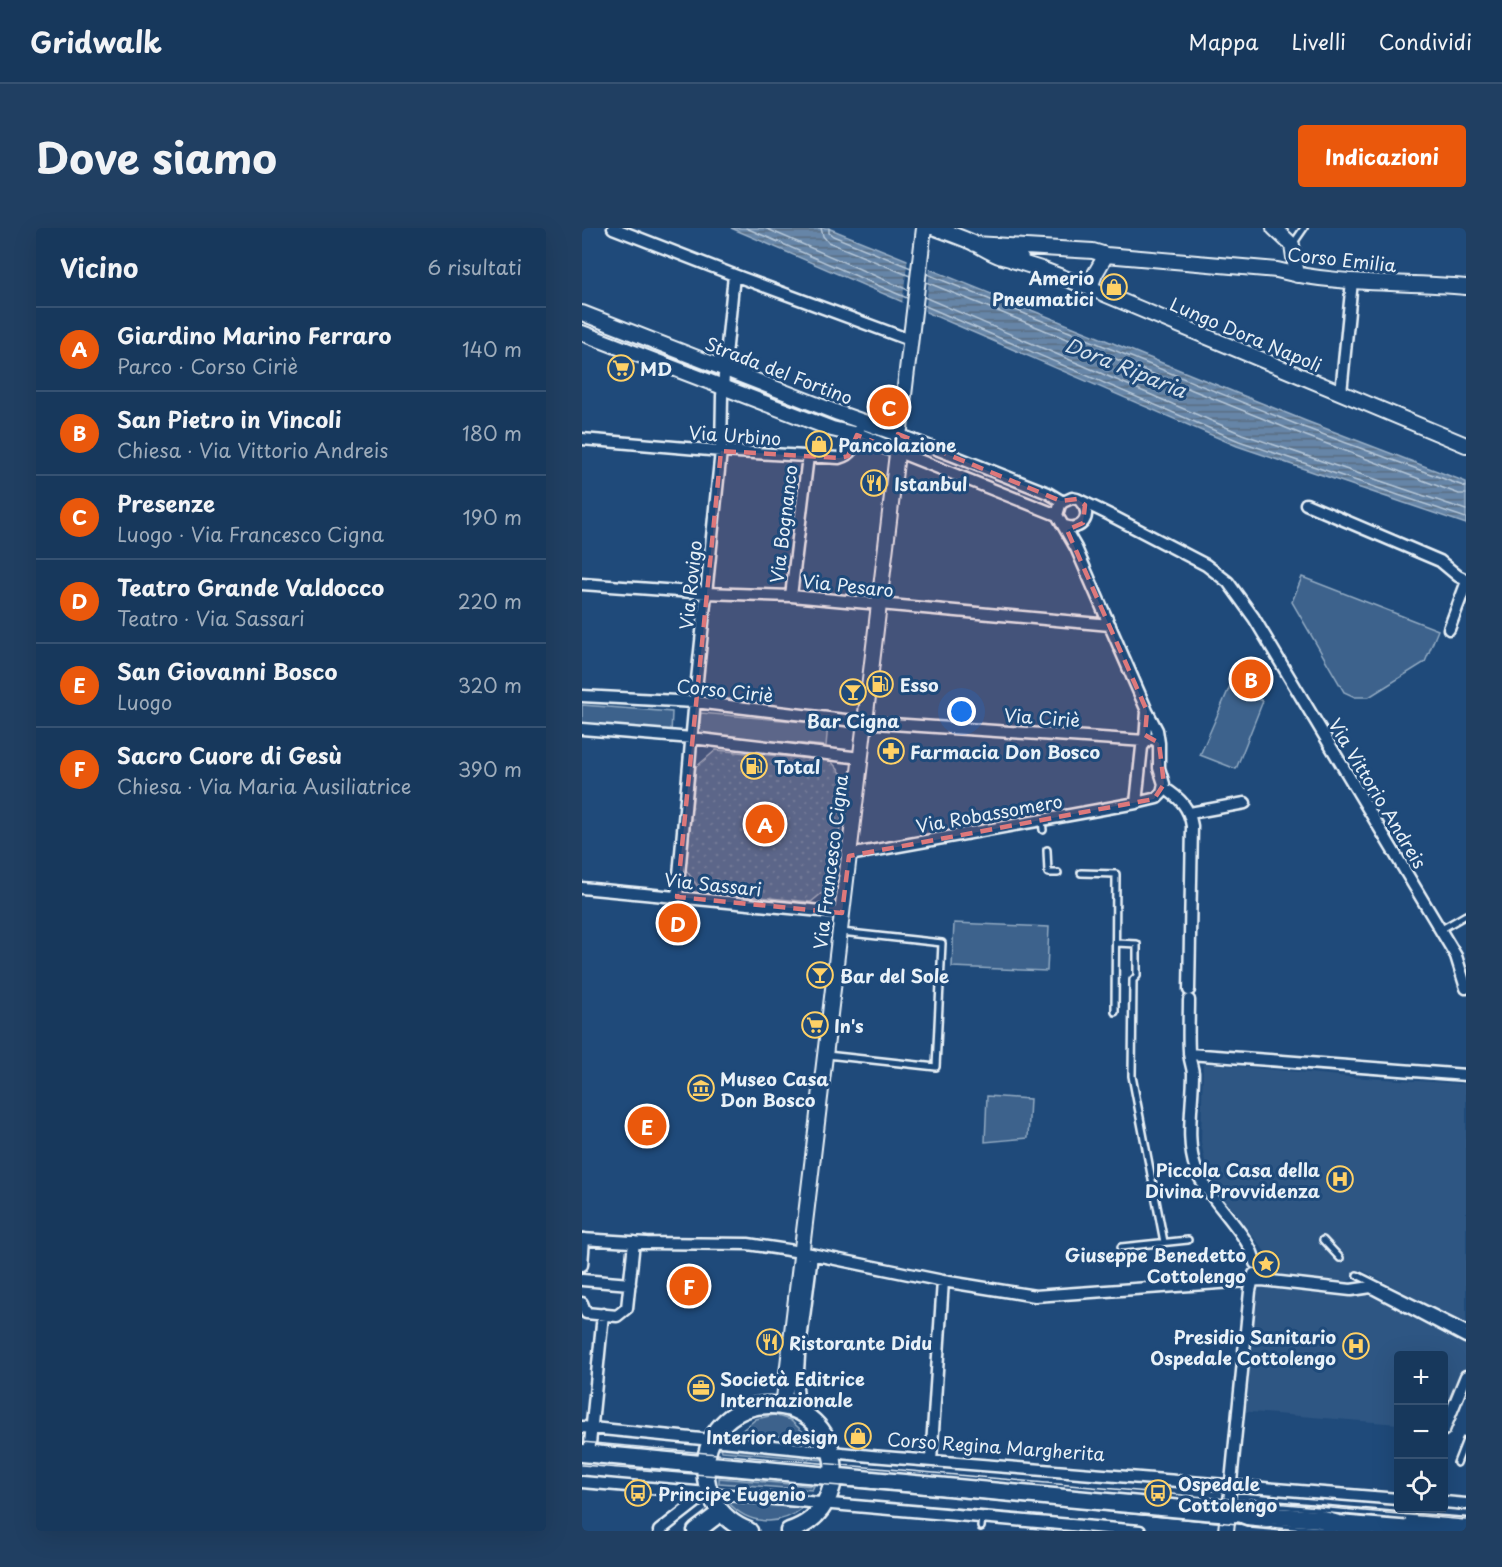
<!DOCTYPE html>
<html lang="it">
<meta charset="utf-8">
<style>
body{margin:0;font-family:"Playpen Sans",sans-serif;background:#203f62;color:#f1f3f6}
.controls{position:absolute;right:18px;bottom:18px;display:grid;overflow:hidden;border-radius:6px;box-shadow:0 6px 24px #0002}
.controls button{width:54px;height:54px;display:grid;place-items:center;padding:0;border:0;border-bottom:2px solid #365272;background:#17385c;color:#f1f3f6;font:30px sans-serif}
.you{position:absolute;left:380px;top:484px;width:21px;height:21px;margin:-15px;border:4px solid #fff;border-radius:50%;background:#1a73e8;box-shadow:0 0 0 9px #1a73e833}
.badge{display:grid;place-items:center;width:39px;height:39px;border-radius:50%;background:#ea580c;color:#fff;font-size:20px;font-weight:700}
.pin{position:absolute;translate:-50% -50%;border:3px solid #fff;box-shadow:0 2px 6px #0006}
.list{margin:0;padding:0;list-style:none}
h2{display:flex;justify-content:space-between;align-items:center;height:78px;margin:0;padding:0 24px;font-size:26px}
h2 small{font-size:20px;font-weight:400;color:#9eacbb}
.list li{display:grid;grid-template-columns:39px 1fr auto;gap:18px;align-items:center;box-sizing:border-box;height:84px;padding:0 24px;border-top:2px solid #365272}
.list b{display:block;font-size:22px;white-space:nowrap}
.list p{margin:0;font-size:20px;white-space:nowrap;color:#9eacbb}
.list em{font-size:20px;font-style:normal;color:#9eacbb}
.icon{flex:none;width:33px;height:33px;fill:none;stroke:currentColor;stroke-width:2;stroke-linecap:round;stroke-linejoin:round}
.map{position:relative;flex:none;width:884px;height:1303px;overflow:hidden;border-radius:6px}
header{display:flex;align-items:center;gap:36px;box-sizing:border-box;height:84px;padding:0 30px;background:#17385c;border-bottom:2px solid #365272}
header strong{font-size:28px}
nav{display:flex;gap:33px;margin-inline-start:auto;font-size:21px}
.intro{display:flex;align-items:center;justify-content:space-between;box-sizing:border-box;height:144px;padding:0 36px}
h1{margin:0;font-size:42px}
.button{padding:15px 27px;border-radius:6px;background:#ea580c;color:#fff;font-size:21px;font-weight:700}
main{display:flex;gap:36px;padding:0 36px}
aside{flex:1;background:#17385c;border-radius:6px;box-shadow:0 6px 24px #0002}
.map>svg:first-child{display:block}
</style>
<header>
<strong>Gridwalk</strong>
<nav><a>Mappa</a><a>Livelli</a><a>Condividi</a></nav>
</header>
<div class="intro"><h1>Dove siamo</h1><a class="button">Indicazioni</a></div>
<main>
<aside>
<h2>Vicino<small>6 risultati</small></h2>
<ul class="list">
<li><span class="badge">A</span><div><b>Giardino Marino Ferraro</b><p>Parco · Corso Ciriè</p></div><em>140 m</em></li>
<li><span class="badge">B</span><div><b>San Pietro in Vincoli</b><p>Chiesa · Via Vittorio Andreis</p></div><em>180 m</em></li>
<li><span class="badge">C</span><div><b>Presenze</b><p>Luogo · Via Francesco Cigna</p></div><em>190 m</em></li>
<li><span class="badge">D</span><div><b>Teatro Grande Valdocco</b><p>Teatro · Via Sassari</p></div><em>220 m</em></li>
<li><span class="badge">E</span><div><b>San Giovanni Bosco</b><p>Luogo</p></div><em>320 m</em></li>
<li><span class="badge">F</span><div><b>Sacro Cuore di Gesù</b><p>Chiesa · Via Maria Ausiliatrice</p></div><em>390 m</em></li>
</ul>
</aside>
<div class="map">
<svg width="884" height="1303" viewBox="0 0 884 1303">
<defs>
<pattern id="park-dots" width="8" height="8" patternUnits="userSpaceOnUse" patternTransform="scale(1.5)"><rect width="8" height="8" fill="#3c628c"/><path d="M2 2h.1M6 6h.1" fill="none" stroke="#58799d" stroke-width="1.8" stroke-linecap="round"/></pattern>
<pattern id="water-rules" width="6" height="5" patternUnits="userSpaceOnUse" patternTransform="scale(1.5)"><rect width="6" height="5" fill="#6685a7"/><path d="M0 2.5h6" fill="none" stroke="#596d82"/></pattern>
</defs>
<rect width="100%" height="100%" fill="#1f4a7a"/>
<filter id="ink" filterUnits="userSpaceOnUse"><feTurbulence type="fractalNoise" baseFrequency=".0167" numOctaves="2"/><feDisplacementMap in="SourceGraphic" scale="12" xChannelSelector="R" yChannelSelector="G"/><feConvolveMatrix kernelMatrix="1 2 1 2 8 2 1 2 1" color-interpolation-filters="sRGB"/></filter>
<g filter="url(#ink)">
<path fill="#2e5683" d="M621,835L768,849L884,856V1097L780,1042L766,1054L683,1048L681,1045L684,1025L640,968L623,933L619,914Z
M670,1052L789,1059L884,1109V1148L862,1200V1128H816V1196L656,1183Z"/>
<path fill="#3c628c" stroke="#92aac2" stroke-width="1.5" d="M720,349L856,402L843,434L787,469H773L762,464L710,374Z
M648,458L681,473L654,541L618,527Z
M0,477L90,484L89,506L0,498Z
M119,485L246,496L244,518L117,507Z
M372,695L467,699L465,743L370,739Z
M405,868L448,871L446,910L403,914Z
M192,1187L208,1192L228,1210L157,1205L174,1191Z
M141,1219L238,1227L240,1230L239,1232L140,1223L139,1220Z
M137,1250L232,1258L230,1262L137,1255Z
M146,1274L221,1280C197,1299 166,1297 146,1274Z"/>
<path fill="url(#park-dots)" stroke="#92aac2" stroke-width="1.5" d="M134,522L249,533L264,551L251,656L229,674L119,663L104,642L114,539Z"/>
<path fill="url(#water-rules)" stroke="#9ab0c7" stroke-width="1.5" d="M149,0H246L724,193L884,254V296L655,218Z"/>
<path fill="#1f4a7a" d="M326,29L348,38L343,87L320,77Z"/>
<g fill="none" stroke-linecap="round" stroke-linejoin="round">
<path stroke="#b4c6d8" stroke-width="1.5" d="M164,0L325,70
M183,0L326,62
M239,0L241,8L246,14L328,48
M247,0V5L251,8L329,40
M345,46L721,199L884,259
M344,54L719,206L877,266H884
M342,69L660,206L884,282
M341,77L657,213L884,290"/>
<g stroke="#e8f1f8" stroke-width="10">
<path id="lane" d="M711,16L722,0
M460,592L461,602
M465,622L466,645H476
M499,645L534,646L533,784
M858,702L884,687
M534,715L555,716V748L551,752L550,848L582,1014
M245,827L354,839L360,715L259,704
M741,1012L758,1030
M539,1019L606,1012
M775,1047L884,1101
M875,1235L884,1212
M653,1280L669,1275L831,1289
M660,1292L671,1296L751,1303
M399,1299L400,1289"/>
</g>
<g stroke="#e8f1f8" stroke-width="15">
<path id="street" d="M31,0L152,47L328,112
M759,165L770,53
M316,206L466,265L481,274
M0,211L139,223L257,230C272,226 273,215 277,201
M314,223L475,287
M724,276L858,333L876,348L884,352
M483,298C500,304 511,287 499,274
M0,356L124,365L209,368L528,397
M209,368L226,228
M867,401L884,356
M0,468L113,474L280,494L563,513L565,483
M0,501L110,510L279,530
M566,511H572L577,515V540L582,556L580,565L575,570L554,575L560,519Z
M577,515L575,502L565,483L494,320L475,287L478,277L481,274L490,270L495,271L528,287L624,337L646,354L672,390L874,728L884,760
M582,560C598,570 607,579 610,598L607,762
M608,585L663,575
M267,627L554,575
M0,660L260,685
M95,669L113,471L139,223L140,168L152,47
M607,772C607,789 606,806 607,823C607,831 610,837 611,845C611,877 603,911 614,942C625,970 670,1009 673,1035
M607,826L884,847
M0,1011L65,1015L166,1016L219,1024L361,1053L453,1068L680,1052L769,1062L789,1059L884,1109
M0,1037L2,1011
M0,1052L48,1056
M0,1075L4,1085L35,1088L45,1080L52,1014
M217,1185L215,1159L217,1128L230,1027
M0,1199L289,1228L816,1271
M862,1202L884,1148
M7,1226L21,1086
M349,1233L361,1053
M0,1254L558,1303
M862,1274L884,1276
M646,1284L668,1063L672,1046
M77,1303L127,1264"/>
</g>
<g stroke="#e8f1f8" stroke-width="18">
<path id="secondary" d="M353,0C367,5 381,10 394,16C409,24 421,33 439,31
M692,0L710,17L715,47
M393,16L511,23L524,27L695,42C756,58 822,53 884,59
M430,32L459,41L508,60L884,217
M508,60L513,46L524,27
M0,85L256,185L316,206
M0,105L250,201L275,207L314,223
M201,1179L342,0
M644,1303L646,1284"/>
</g>
<g stroke="#e8f1f8" stroke-width="21">
<path id="primary" d="M0,1225L622,1283L738,1291L756,1296L842,1303
M831,1295L884,1299
M114,1303L139,1284
M167,1303C99,1277 114,1177 188,1177C261,1177 276,1281 207,1303"/>
</g>
<use href="#lane" stroke="#1f4a7a" stroke-width="5"/>
<use href="#street" stroke="#1f4a7a" stroke-width="10"/>
<use href="#secondary" stroke="#1f4a7a" stroke-width="14"/>
<use href="#primary" stroke="#1f4a7a" stroke-width="16"/>
<path stroke="#e8f1f8" stroke-width="1.5" d="M0,1214L884,1292
M0,1237L271,1259L728,1303"/>
</g>
</g>
<path fill="#dd787b" fill-opacity="0.2" stroke="#dd787b" stroke-width="4.5" stroke-dasharray="12 8" stroke-linejoin="round" d="M316,206L479,273L495,271L503,277L501,295L485,302L565,483L563,507L577,515L582,556L572,571L267,628L260,685L95,669L139,223L257,230L266,228L275,207L314,223Z"/>
<defs>
<g id="shop-ring" transform="scale(1.35)"><circle r="9.5" fill="#1f4a7a" stroke="#ffd166" stroke-width="1.5"/><path d="M-5-2.5h2.3a2.7 3.5 0 0 1 5.4 0H5L5.5 6h-11ZM-1.5-2.5h3a1.5 2.3 0 0 0-3 0Z" fill="#ffd166"/></g>
<g id="supermarket-ring" transform="scale(1.35)"><circle r="9.5" fill="#1f4a7a" stroke="#ffd166" stroke-width="1.5"/><path d="M-6-5.5h2.5l.6 2H6L4.5 2H-2.5L-4.4-4H-6ZM-1.5 3.2a1.3 1.3 0 1 0 .1 0ZM3 3.2a1.3 1.3 0 1 0 .1 0Z" fill="#ffd166"/></g>
<g id="restaurant-ring" transform="scale(1.35)"><circle r="9.5" fill="#1f4a7a" stroke="#ffd166" stroke-width="1.5"/><path d="M-5-6h1v4h1v-4h1v4h1v-4h1v5L-1.5 .5V6h-2V.5L-5-1ZM5-6V6H3V1.5H1.5Q1.5-4 5-6Z" fill="#ffd166"/></g>
<g id="fuel-ring" transform="scale(1.35)"><circle r="9.5" fill="#1f4a7a" stroke="#ffd166" stroke-width="1.5"/><path d="M-5.5-6h7V0h2V4h1.3V-2.5L3-4.5l.8-.8L6-3V5H2.5V1h-1V6h-7ZM-4.2-4.7v3.2H.2V-4.7Z" fill="#ffd166"/></g>
<g id="bar-ring" transform="scale(1.35)"><circle r="9.5" fill="#1f4a7a" stroke="#ffd166" stroke-width="1.5"/><path d="M-6-5H6L.8 .8V4.5H3.5V6h-7V4.5H-.8V.8Z" fill="#ffd166"/></g>
<g id="pharmacy-ring" transform="scale(1.35)"><circle r="9.5" fill="#1f4a7a" stroke="#ffd166" stroke-width="1.5"/><path d="M-2-6h4v4h4v4h-4v4h-4v-4h-4v-4h4Z" fill="#ffd166"/></g>
<g id="museum-ring" transform="scale(1.35)"><circle r="9.5" fill="#1f4a7a" stroke="#ffd166" stroke-width="1.5"/><path d="M0-6L6-3V-2H-6V-3ZM-5-1h2V3h-2ZM-1-1h2V3h-2ZM3-1h2V3H3ZM-6 4H6V6H-6Z" fill="#ffd166"/></g>
<g id="hospital-ring" transform="scale(1.35)"><circle r="9.5" fill="#1f4a7a" stroke="#ffd166" stroke-width="1.5"/><path d="M-5-5h3v3.5h4V-5h3V5h-3V1.5h-4V5h-3Z" fill="#ffd166"/></g>
<g id="sight-ring" transform="scale(1.35)"><circle r="9.5" fill="#1f4a7a" stroke="#ffd166" stroke-width="1.5"/><path d="M0-6L1.8-2.2L6-1.7L2.9 1.2L3.7 5.4L0 3.3L-3.7 5.4L-2.9 1.2L-6-1.7L-1.8-2.2Z" fill="#ffd166"/></g>
<g id="office-ring" transform="scale(1.35)"><circle r="9.5" fill="#1f4a7a" stroke="#ffd166" stroke-width="1.5"/><path d="M-6-3h4V-5.5h4V-3h4V5H-6ZM-1-4.5V-3h2v-1.5ZM-6 0V1H6V0Z" fill="#ffd166"/></g>
<g id="bus-ring" transform="scale(1.35)"><circle r="9.5" fill="#1f4a7a" stroke="#ffd166" stroke-width="1.5"/><path d="M-5-6H5V4H4V6H2V4H-2V6H-4V4H-5ZM-3.5-4V0h7V-4ZM-3.5 1.2v1.5H-2V1.2ZM2 1.2v1.5H3.5V1.2Z" fill="#ffd166"/></g>
</defs>
<g fill-rule="evenodd">
<use href="#shop-ring" x="532" y="59"/>
<use href="#supermarket-ring" x="39" y="140"/>
<use href="#shop-ring" x="237" y="216"/>
<use href="#restaurant-ring" x="292" y="255"/>
<use href="#fuel-ring" x="298" y="456"/>
<use href="#bar-ring" x="271" y="464"/>
<use href="#pharmacy-ring" x="309" y="523"/>
<use href="#fuel-ring" x="172" y="538"/>
<use href="#bar-ring" x="238" y="747"/>
<use href="#supermarket-ring" x="233" y="797"/>
<use href="#museum-ring" x="119" y="860"/>
<use href="#hospital-ring" x="758" y="951"/>
<use href="#sight-ring" x="684" y="1036"/>
<use href="#restaurant-ring" x="188" y="1114"/>
<use href="#hospital-ring" x="774" y="1118"/>
<use href="#office-ring" x="119" y="1160"/>
<use href="#shop-ring" x="276" y="1208"/>
<use href="#bus-ring" x="56" y="1265"/>
<use href="#bus-ring" x="576" y="1265"/>
</g>
<g text-anchor="middle" dominant-baseline="central" stroke-width="6" stroke-linejoin="round" paint-order="stroke">
<g font-size="18" fill="#e8f1f8" stroke="#1f4a7a">
<text transform="translate(760 31) rotate(6)">Corso Emilia</text>
<text transform="translate(664 106) rotate(23)">Lungo Dora Napoli</text>
<text transform="translate(197 142) rotate(21)">Strada del Fortino</text>
<text transform="translate(153 207) rotate(4)">Via Urbino</text>
<text transform="translate(201 296) rotate(-83)">Via Bognanco</text>
<text transform="translate(108 357) rotate(-84)">Via Rovigo</text>
<text transform="translate(266 357) rotate(6)">Via Pesaro</text>
<text transform="translate(143 462) rotate(6)">Corso Ciriè</text>
<text transform="translate(460 489) rotate(4)">Via Ciriè</text>
<text transform="translate(796 565) rotate(59)">Via Vittorio Andreis</text>
<text transform="translate(407 585) rotate(-10)">Via Robassomero</text>
<text transform="translate(248 634) rotate(-83)">Via Francesco Cigna</text>
<text transform="translate(131 656) rotate(6)">Via Sassari</text>
<text transform="translate(414 1218) rotate(4)">Corso Regina Margherita</text>
</g>
<g font-size="18" font-weight="bold" fill="#e8f1f8" stroke="#1f4a7a" text-anchor="start">
<text x="512" y="49" text-anchor="end">Amerio<tspan x="512" dy="21">Pneumatici</tspan></text>
<text x="58" y="140">MD</text>
<text x="256" y="216">Pancolazione</text>
<text x="312" y="255">Istanbul</text>
<text x="318" y="456">Esso</text>
<text x="271" y="492" text-anchor="middle">Bar Cigna</text>
<text x="328" y="523">Farmacia Don Bosco</text>
<text x="192" y="538">Total</text>
<text x="258" y="747">Bar del Sole</text>
<text x="252" y="797">In's</text>
<text x="138" y="850">Museo Casa<tspan x="138" dy="21">Don Bosco</tspan></text>
<text x="738" y="941" text-anchor="end">Piccola Casa della<tspan x="738" dy="21">Divina Provvidenza</tspan></text>
<text x="664" y="1026" text-anchor="end">Giuseppe Benedetto<tspan x="664" dy="21">Cottolengo</tspan></text>
<text x="754" y="1108" text-anchor="end">Presidio Sanitario<tspan x="754" dy="21">Ospedale Cottolengo</tspan></text>
<text x="207" y="1114">Ristorante Didu</text>
<text x="138" y="1150">Società Editrice<tspan x="138" dy="21">Internazionale</tspan></text>
<text x="256" y="1208" text-anchor="end">Interior design</text>
<text x="596" y="1255">Ospedale<tspan x="596" dy="21">Cottolengo</tspan></text>
<text x="76" y="1265">Principe Eugenio</text>
</g>
<g font-size="20" font-style="italic" fill="#d4e1ec" stroke="#1f4a7a">
<text transform="translate(544 139) rotate(22)">Dora Riparia</text>
</g>
</g>
</svg>
<div class="controls">
<button>+</button>
<button>−</button>
<button><svg class="icon" aria-label="locate" viewBox="0 0 24 24"><circle cx="12" cy="12" r="6"/><path d="M12 2v4M12 18v4M2 12h4M18 12h4"/></svg></button>
</div>
<div class="you"></div>
<div class="pin badge" style="left:183px;top:596px">A</div>
<div class="pin badge" style="left:669px;top:451px">B</div>
<div class="pin badge" style="left:307px;top:179px">C</div>
<div class="pin badge" style="left:96px;top:695px">D</div>
<div class="pin badge" style="left:65px;top:898px">E</div>
<div class="pin badge" style="left:107px;top:1058px">F</div>
</div>
</main>
